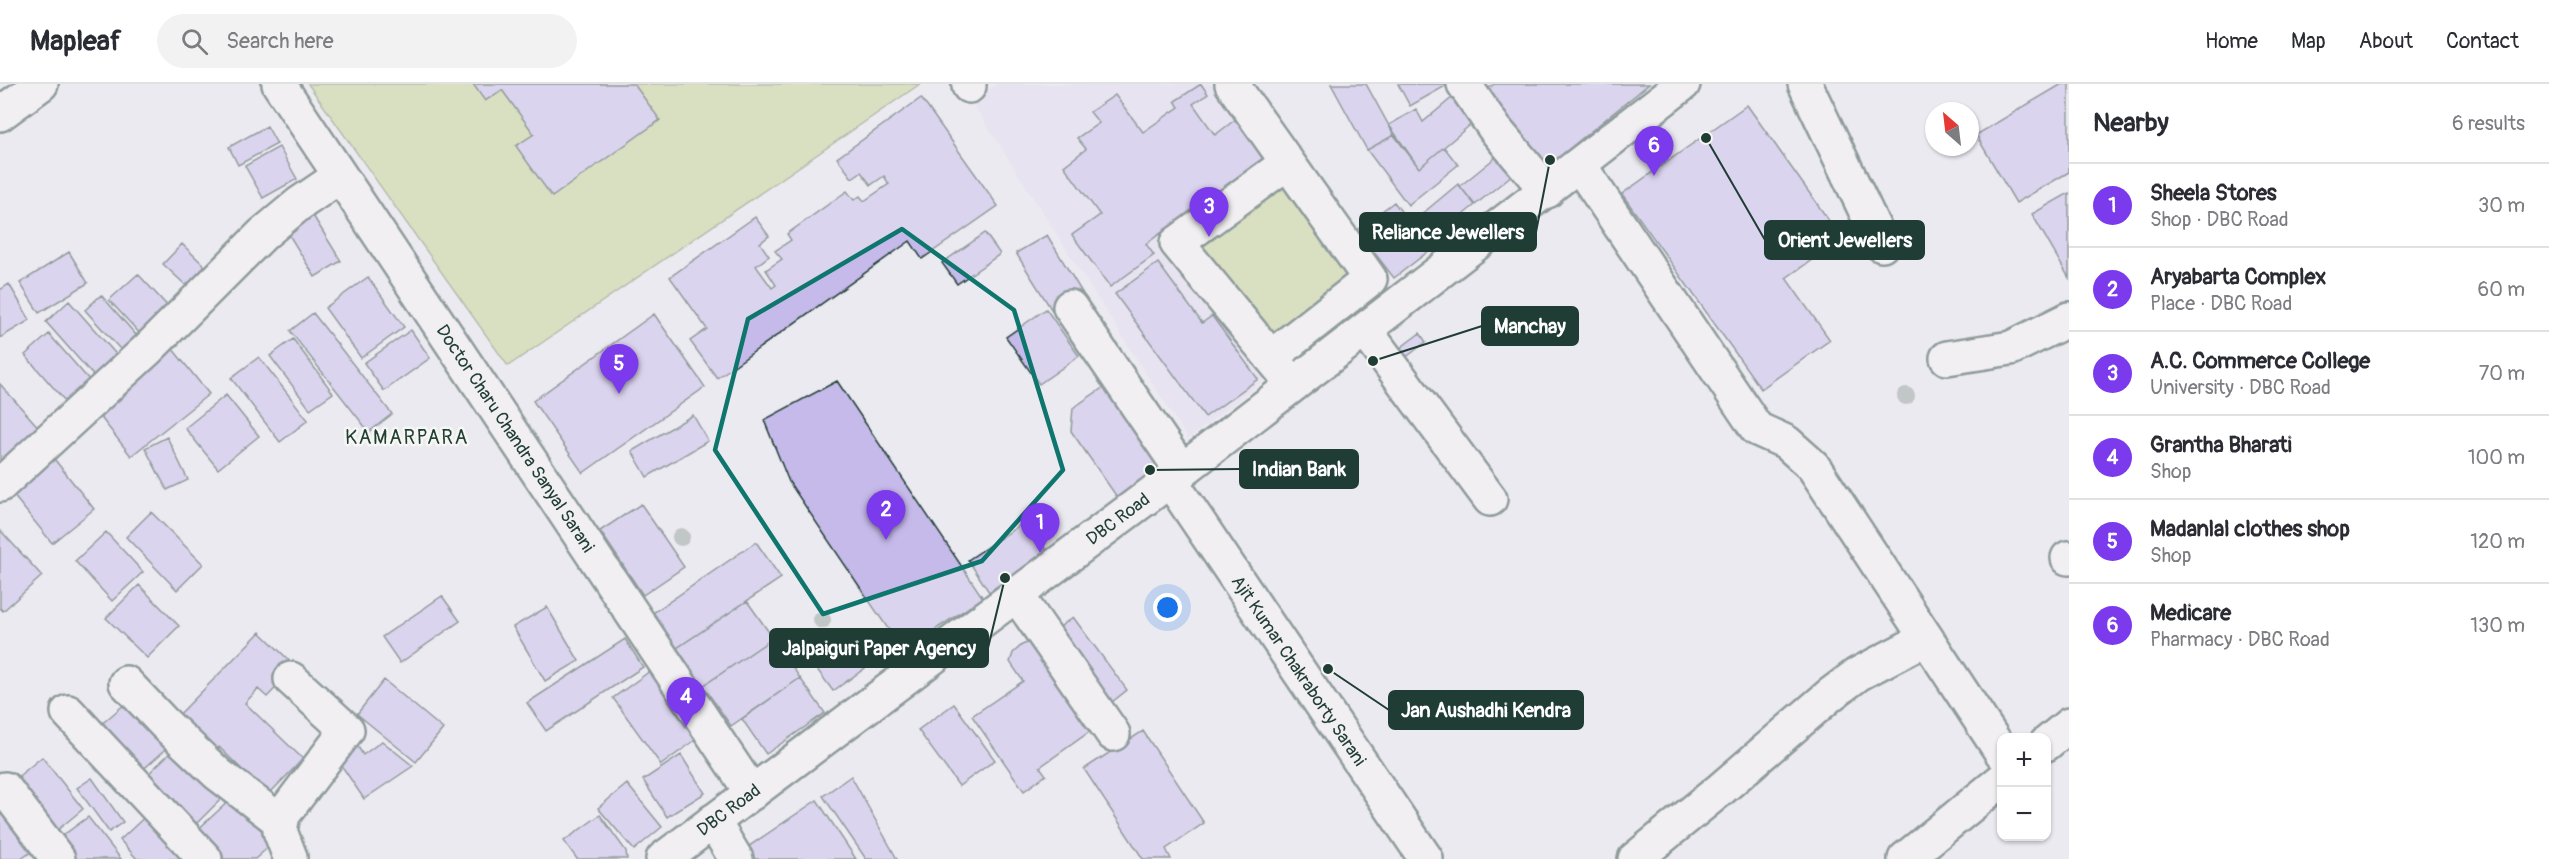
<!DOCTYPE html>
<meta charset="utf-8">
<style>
body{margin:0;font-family:Pangolin,sans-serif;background:#f2f2f3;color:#2b2b33}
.controls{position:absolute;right:18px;bottom:18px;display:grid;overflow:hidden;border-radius:12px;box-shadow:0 2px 4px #0004}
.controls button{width:54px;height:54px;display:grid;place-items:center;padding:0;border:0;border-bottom:2px solid #e1e1e2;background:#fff;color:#2b2b33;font:30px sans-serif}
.compass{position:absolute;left:1925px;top:18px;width:54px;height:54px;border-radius:50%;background:#fff;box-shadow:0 2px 4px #0004;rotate:332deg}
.you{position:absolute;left:1168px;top:524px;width:21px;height:21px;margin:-15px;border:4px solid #fff;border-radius:50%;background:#1a73e8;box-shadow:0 0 0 9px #1a73e833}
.badge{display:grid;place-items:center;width:39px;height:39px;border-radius:50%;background:#7c3aed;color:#fff;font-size:20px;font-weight:700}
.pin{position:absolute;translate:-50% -50px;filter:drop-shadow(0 2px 3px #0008)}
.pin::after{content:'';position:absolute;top:32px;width:21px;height:18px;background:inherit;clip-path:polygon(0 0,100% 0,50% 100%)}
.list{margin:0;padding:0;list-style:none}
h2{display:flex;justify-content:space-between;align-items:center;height:78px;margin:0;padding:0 24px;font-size:26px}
h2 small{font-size:20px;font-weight:400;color:#7c7c81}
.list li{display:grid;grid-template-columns:39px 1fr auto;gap:18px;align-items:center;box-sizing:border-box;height:84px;padding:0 24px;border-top:2px solid #e1e1e2}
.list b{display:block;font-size:22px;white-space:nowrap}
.list p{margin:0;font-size:20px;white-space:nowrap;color:#7c7c81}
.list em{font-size:20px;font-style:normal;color:#7c7c81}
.icon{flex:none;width:33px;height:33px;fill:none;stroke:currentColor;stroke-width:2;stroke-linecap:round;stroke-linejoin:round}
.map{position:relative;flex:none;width:2069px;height:775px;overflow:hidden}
header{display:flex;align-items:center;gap:36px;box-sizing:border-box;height:84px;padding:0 30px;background:#fff;border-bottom:2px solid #e1e1e2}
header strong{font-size:28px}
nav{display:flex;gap:33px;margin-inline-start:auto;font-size:21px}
.search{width:420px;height:54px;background:#f2f2f3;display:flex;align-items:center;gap:15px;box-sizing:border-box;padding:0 21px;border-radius:33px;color:#7c7c81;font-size:22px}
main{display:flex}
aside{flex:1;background:#fff}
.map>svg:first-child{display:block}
</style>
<header>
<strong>Mapleaf</strong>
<div class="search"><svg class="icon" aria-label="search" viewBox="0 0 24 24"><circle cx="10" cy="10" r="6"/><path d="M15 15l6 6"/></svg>Search here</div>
<nav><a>Home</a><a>Map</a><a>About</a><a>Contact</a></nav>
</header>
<main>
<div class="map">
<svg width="2069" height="775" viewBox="0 0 2069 775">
<rect width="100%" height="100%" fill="#eceaf1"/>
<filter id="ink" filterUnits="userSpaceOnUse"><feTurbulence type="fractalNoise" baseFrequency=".0167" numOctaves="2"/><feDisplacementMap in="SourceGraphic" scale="12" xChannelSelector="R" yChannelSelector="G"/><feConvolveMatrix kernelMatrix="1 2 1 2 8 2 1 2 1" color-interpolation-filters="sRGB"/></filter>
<g filter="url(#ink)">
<path fill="#e1dcef" d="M997,0H1245L1391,196L1188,355L971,17Z"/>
<path fill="#c1d489" stroke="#70885e" stroke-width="1.5" d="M308,0H920L508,282Z
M1291,95L1363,190L1273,257L1201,163Z"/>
<path fill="#c6baeb" stroke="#1f3d34" stroke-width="1.5" d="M473,0H634L660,36L552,113L516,62L534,50L502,6L485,17Z
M1201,0L1208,10L1193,20L1215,51L1236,35L1273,86L1222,106L1198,123L1216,150L1192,167L1172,141L1146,160L1154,171L1110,203L1072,151L1100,131L1064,82L1086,65L1077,54L1099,39L1090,28L1115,11L1143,48L1179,23L1175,17Z
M1331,0H1366L1394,51L1367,66Z
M1398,0H1449L1410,22Z
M1494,0H1649L1543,86L1481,11Z
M2062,0H2069V88L2016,119L1976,51Z
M1454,12L1475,37L1419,84L1389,41L1416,25L1423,38Z
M921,14L998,122L922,175L910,157L717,294L690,257L707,245L670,193L755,133L769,152L760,159L769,172L756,182L772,204L776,201L766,186L782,175L775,167L791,156L787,150L847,107L854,116L860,112L864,117L889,100L884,92L871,101L861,88L852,94L837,74Z
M1747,21L1842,155L1786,194L1830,256L1761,305L1622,110Z
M267,42L277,60L238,81L229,63Z
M1394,51L1419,84L1444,63L1458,81L1408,121L1367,66Z
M1492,54L1518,86L1475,121L1460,102L1496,73L1485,60Z
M279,63L297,95L263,114L245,82Z
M1458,100L1475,121L1434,154L1417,134Z
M2069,109V194L2032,130Z
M1394,118L1430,166L1394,194L1357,146Z
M312,130L341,177L315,193L286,146Z
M985,149L1000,170L957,200L942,179Z
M1047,151L1083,210L1053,228L1016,169Z
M182,160L213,190L194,209L163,180Z
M69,168L88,199L39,229L20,199Z
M1158,179L1202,239L1212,232L1258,295L1205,333L1115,210Z
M138,190L173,228L144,254L109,216Z
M368,193L404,243L361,274L325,224Z
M9,200L30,236L0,254V206Z
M101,211L144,260L128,274L85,226Z
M69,217L122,277L99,298L46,238Z
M1046,225L1079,272L1039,300L1006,253Z
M313,229L392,330L369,348L290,247Z
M654,230L705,303L583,389L533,317Z
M411,246L430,274L384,307L364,279Z
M1420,249L1426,258L1401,277L1395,268Z
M49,250L97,305L72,325L25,271Z
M293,255L333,309L310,325L270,272Z
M172,264L209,310L131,372L95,326Z
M259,273L308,336L280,358L231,294Z
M837,297L983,514L903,567L789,398L764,336Z
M1113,297L1168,378L1117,413L1071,347L1073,324Z
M0,300L40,345L0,380Z
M226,311L259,352L218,385L185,344Z
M693,331L708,357L647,393L632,367Z
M167,353L188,396L167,406L145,364Z
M51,371L94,425L52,459L9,406Z
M641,420L684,483L643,511L600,447Z
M151,428L203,480L177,506L126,453Z
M1026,437L1047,467L989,508L968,476Z
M0,446L42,492L3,527L0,524Z
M106,448L143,488L112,517L75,477Z
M756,458L781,494L677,564L653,529Z
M139,501L179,542L147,574L106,534Z
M442,512L460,537L400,579L382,553Z
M747,517L773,554L703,602L677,564Z
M547,523L579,577L545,597L513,543Z
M1073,533L1127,606L1107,622L1053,548Z
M260,548L296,583L267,613L258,605L245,619L303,675L268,711L219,663L210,672L174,636Z
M773,554L800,594L731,642L703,602Z
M625,555L643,583L546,647L527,619Z
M1032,557L1099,641L1040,683L1046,691L1024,707L972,632L1023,597L1010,578L1013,569L1022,561Z
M851,559L868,582L833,607L816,584Z
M650,587L698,654L661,681L613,614Z
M800,594L825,629L766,670L742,635Z
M384,596L443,645L416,678L357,630Z
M133,613L173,659L138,690L98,643Z
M954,620L995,676L959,702L918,646Z
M1143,647L1204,739L1166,765L1171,775H1143L1084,685Z
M382,657L413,682L364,715L337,675L357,661L363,671Z
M178,661L226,710L192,744L143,695Z
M681,671L705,709L667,733L643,696Z
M42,673L83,725L50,752L9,700Z
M851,692L897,775H866L823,712Z
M92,694L123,738L109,748L77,704Z
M627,700L662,743L634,766L598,724Z
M0,714L41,761L21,775H0Z
M232,714L273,759L255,775H216L193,750Z
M817,716L856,775H747L742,767Z
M151,727L194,775H137L120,756Z
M600,731L626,767L627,775H577L564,757Z
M88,733L121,775H68L54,758Z"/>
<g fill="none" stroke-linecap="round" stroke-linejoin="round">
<g stroke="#1f3d34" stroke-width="38">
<g id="minor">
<path id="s1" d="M279,0L752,709"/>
<path d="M969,0V2"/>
<path d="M1232,0L1370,195L1271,273"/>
<path d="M1464,0L1495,45L1547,107"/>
<path d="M1805,0L1882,161"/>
<path d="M0,30L41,0"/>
<path d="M1580,82L1757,345L1786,358L1813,382L2002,669"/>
<path d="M1070,223L1182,387"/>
<path d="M1365,246L1490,415"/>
<path d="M1947,274L2011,264L2069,235"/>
<path d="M1284,289L1177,159L1287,79"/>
<path id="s2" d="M1170,396L1426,775"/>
<path d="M0,401L148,265L263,150L299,120L340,92"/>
<path d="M2068,474H2069"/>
<path d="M1016,510L1113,650"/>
<path d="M126,599L164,639L218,690L281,738"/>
<path d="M68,628L205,775"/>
<path d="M2046,660L2069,641"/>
<path d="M5,705L58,775"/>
<path d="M713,737L736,775"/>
<path d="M290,773L280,747L283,731L347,646L291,595"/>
<path id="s3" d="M663,775L1170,396L1683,0"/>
<path d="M1635,775L1721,705L1830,611L1858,590L1925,555"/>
<path d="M1905,775L2002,696"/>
</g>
</g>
<use href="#minor" stroke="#f6f6f2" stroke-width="33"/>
</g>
<g fill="#8d9b92">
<circle cx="1906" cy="312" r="9"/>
<circle cx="681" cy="453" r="9"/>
<circle cx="822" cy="536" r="9"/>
</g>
</g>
<path d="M0 0H2069V775H0ZM902,145L1014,226L1063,386L982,477L823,530L715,366L748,235Z" fill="#eceaf1" fill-opacity=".55" fill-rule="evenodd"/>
<path fill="none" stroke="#0f766e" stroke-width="4.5" stroke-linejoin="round" d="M902,145L1014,226L1063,386L982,477L823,530L715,366L748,235Z"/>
<g text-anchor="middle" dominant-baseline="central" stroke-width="5" stroke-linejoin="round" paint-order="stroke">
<g font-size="18" fill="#1f3d34" stroke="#f6f6f2">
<text stroke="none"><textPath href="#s1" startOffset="426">Doctor Charu Chandra Sanyal Sarani</textPath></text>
<text stroke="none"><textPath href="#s3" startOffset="568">DBC Road</textPath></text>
<text stroke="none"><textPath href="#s2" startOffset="230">Ajit Kumar Chakraborty Sarani</textPath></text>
<text stroke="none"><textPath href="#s3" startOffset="82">DBC Road</textPath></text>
</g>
<g font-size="20" letter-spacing="1.5" fill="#1f3d34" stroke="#f6f6f2">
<text x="407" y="353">KAMARPARA</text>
</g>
</g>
<path fill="none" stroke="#1f3d34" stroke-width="2" d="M1550 76L1536 148M1706 54L1765 156M1373 277L1482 242M1150 386L1240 385M1005 494L988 564M1328 585L1389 626"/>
<g fill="#1f3d34" stroke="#f6f6f2" stroke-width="2">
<circle cx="1550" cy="76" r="6"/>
<circle cx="1706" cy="54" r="6"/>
<circle cx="1373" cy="277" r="6"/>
<circle cx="1150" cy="386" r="6"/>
<circle cx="1005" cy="494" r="6"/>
<circle cx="1328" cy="585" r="6"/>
</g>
<g fill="#1f3d34" stroke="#1f3d34" stroke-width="2">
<rect x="1360" y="129" width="176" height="38" rx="6"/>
<rect x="1765" y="137" width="159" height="38" rx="6"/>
<rect x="1482" y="223" width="96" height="38" rx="6"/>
<rect x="1240" y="366" width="118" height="38" rx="6"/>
<rect x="770" y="545" width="218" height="38" rx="6"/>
<rect x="1389" y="607" width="194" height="38" rx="6"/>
</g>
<g font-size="20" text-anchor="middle" font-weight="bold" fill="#fff">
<text x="1448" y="155">Reliance Jewellers</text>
<text x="1845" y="163">Orient Jewellers</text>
<text x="1530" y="249">Manchay</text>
<text x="1299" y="392">Indian Bank</text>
<text x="879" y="571">Jalpaiguri Paper Agency</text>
<text x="1486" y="633">Jan Aushadhi Kendra</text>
</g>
</svg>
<div class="controls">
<button>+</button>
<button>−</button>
</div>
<svg class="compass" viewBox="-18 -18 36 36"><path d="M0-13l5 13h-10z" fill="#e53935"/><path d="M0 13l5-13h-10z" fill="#7c7c81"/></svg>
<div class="you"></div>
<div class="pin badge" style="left:1040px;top:469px">1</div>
<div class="pin badge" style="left:886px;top:456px">2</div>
<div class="pin badge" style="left:1209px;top:153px">3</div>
<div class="pin badge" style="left:686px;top:643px">4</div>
<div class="pin badge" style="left:619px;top:310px">5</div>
<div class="pin badge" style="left:1654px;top:92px">6</div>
</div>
<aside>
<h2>Nearby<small>6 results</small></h2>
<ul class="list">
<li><span class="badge">1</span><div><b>Sheela Stores</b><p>Shop · DBC Road</p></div><em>30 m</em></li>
<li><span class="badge">2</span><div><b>Aryabarta Complex</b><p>Place · DBC Road</p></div><em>60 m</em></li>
<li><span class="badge">3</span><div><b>A.C. Commerce College</b><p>University · DBC Road</p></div><em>70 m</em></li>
<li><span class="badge">4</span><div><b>Grantha Bharati</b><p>Shop</p></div><em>100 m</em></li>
<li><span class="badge">5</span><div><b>Madanlal clothes shop</b><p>Shop</p></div><em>120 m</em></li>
<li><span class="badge">6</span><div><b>Medicare</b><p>Pharmacy · DBC Road</p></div><em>130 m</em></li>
</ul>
</aside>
</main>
